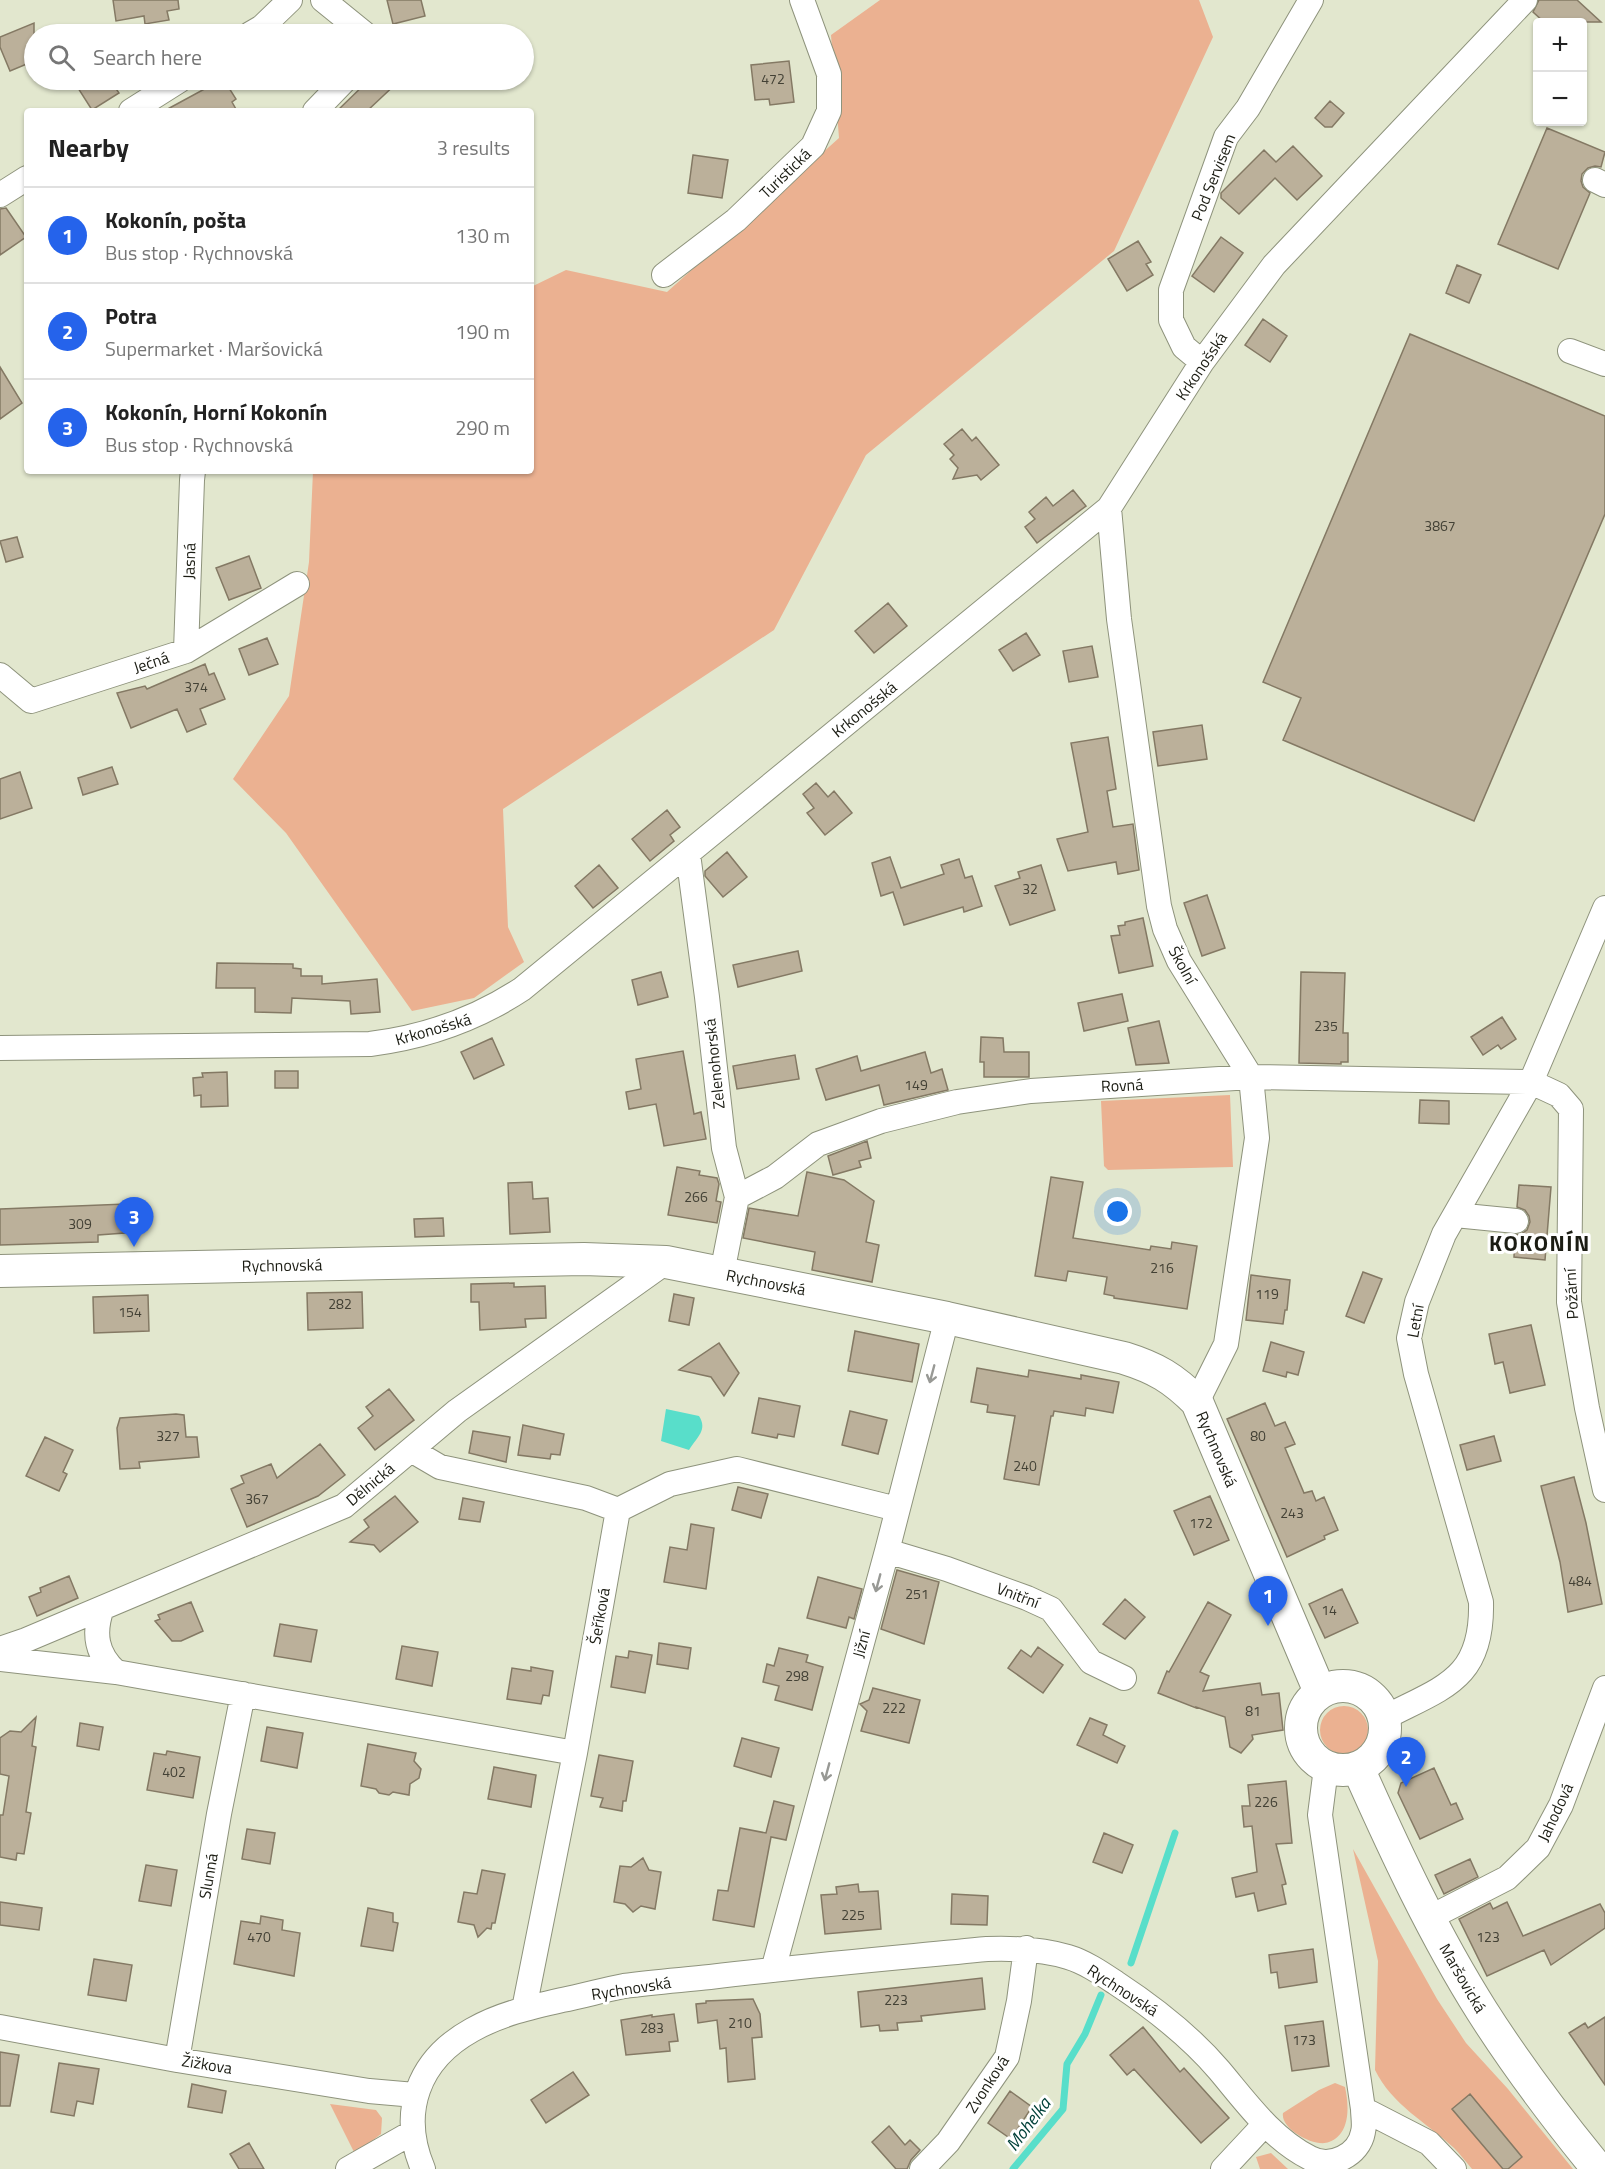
<!DOCTYPE html>
<meta charset="utf-8">
<style>
body{margin:0;font-family:"Titillium Web",sans-serif;background:#f6f6f6;color:#222}
.controls{position:absolute;right:18px;top:18px;display:grid;overflow:hidden;border-radius:6px;box-shadow:0 2px 4px #0004}
.controls button{width:54px;height:54px;display:grid;place-items:center;padding:0;border:0;border-bottom:2px solid #e0e0e0;background:#fff;color:#222;font:30px sans-serif}
.you{position:absolute;left:1118px;top:1212px;width:21px;height:21px;margin:-15px;border:4px solid #fff;border-radius:50%;background:#1a73e8;box-shadow:0 0 0 9px #1a73e833}
.badge{display:grid;place-items:center;width:39px;height:39px;border-radius:50%;background:#2563eb;color:#fff;font-size:20px;font-weight:700}
.pin{position:absolute;translate:-50% -50px;filter:drop-shadow(0 2px 3px #0008)}
.pin::after{content:'';position:absolute;top:32px;width:21px;height:18px;background:inherit;clip-path:polygon(0 0,100% 0,50% 100%)}
.list{margin:0;padding:0;list-style:none}
h2{display:flex;justify-content:space-between;align-items:center;height:78px;margin:0;padding:0 24px;font-size:26px}
h2 small{font-size:20px;font-weight:400;color:#767676}
.list li{display:grid;grid-template-columns:39px 1fr auto;gap:18px;align-items:center;box-sizing:border-box;height:96px;padding:0 24px;border-top:2px solid #e0e0e0}
.list b{display:block;font-size:22px;white-space:nowrap}
.list p{margin:0;font-size:20px;white-space:nowrap;color:#767676}
.list em{font-size:20px;font-style:normal;color:#767676}
.icon{flex:none;width:33px;height:33px;fill:none;stroke:currentColor;stroke-width:2;stroke-linecap:round;stroke-linejoin:round}
.map{position:relative;flex:none;width:1605px;height:2169px;overflow:hidden}
.search{position:absolute;background:#fff;box-shadow:0 2px 4px #0004;left:24px;top:24px;width:510px;height:66px;display:flex;align-items:center;gap:15px;box-sizing:border-box;padding:0 21px;border-radius:33px;color:#767676;font-size:22px}
.panel{position:absolute;background:#fff;box-shadow:0 2px 4px #0004;left:24px;top:108px;width:510px;height:366px;border-radius:6px}
.map>svg:first-child{display:block}
</style>
<div class="map">
<svg width="1605" height="2169" viewBox="0 0 1605 2169">
<rect width="100%" height="100%" fill="#e2e7ce"/>
<path fill="#ebb191" d="M880,0H1199L1213,37L1114,251L866,455L774,630L503,809L508,927L524,962L474,998L412,1011L286,833L233,779L289,696L309,562L313,471H531V287L566,270L667,292L839,138L831,35Z
M1230,1095L1233,1167L1108,1170L1104,1166L1101,1101Z
M1320 1730a24 24 0 1 1 48 0a24 24 0 1 1-48 0Z
M1353,1849L1437,1999L1466,2043L1508,2089L1573,2169H1472C1466,2162 1460,2154 1454,2148C1426,2122 1392,2105 1375,2070L1378,1961Z
M1335,2083L1345,2087C1349,2105 1351,2134 1329,2142C1315,2148 1280,2129 1283,2113L1319,2090Z
M330,2104L376,2110L382,2118L381,2134L355,2154Z
M1271,2153L1288,2169H1260L1256,2157Z"/>
<path fill="#58deca" d="M666,1409L699,1416C708,1430 697,1437 689,1450L661,1441Z"/>
<g fill="none" stroke-linecap="round" stroke-linejoin="round">
<path stroke="#58deca" stroke-width="7" d="M1131,1963L1175,1833
M1013,2169L1063,2109L1067,2064L1085,2034L1101,1995"/>
</g>
<path fill="#bbb09a" stroke="#847964" stroke-width="1.5" d="M113,0H178L179,9L167,11L169,20L145,24L144,16L116,21Z
M387,0H421L425,16L393,24Z
M1539,0H1577L1601,22H1544L1533,12Z
M34,23V61L10,71L0,47V37Z
M789,61L794,102L770,105L769,99L755,100L751,65Z
M90,80H110L119,93L92,110L78,88Z
M221,80H224L236,99L232,102L237,111H164Z
M369,80H400L367,111H337Z
M1330,101L1344,113L1332,127H1325L1315,118Z
M1547,128L1605,152L1601,167L1595,166L1588,168L1582,174L1581,181L1583,187L1590,193L1558,269L1498,244Z
M1293,146L1322,176L1297,200L1275,178L1239,214L1221,198V193L1264,150L1276,162Z
M693,155L728,160L722,198L688,193Z
M6,208L26,237L0,255V209Z
M1221,237L1243,253L1214,292L1192,276Z
M1138,241L1151,262L1146,264L1153,275L1127,291L1108,259Z
M1457,265L1481,275L1469,303L1446,293Z
M1263,319L1287,336L1270,362L1245,345Z
M1410,334L1605,416V514L1474,821L1283,740L1301,698L1263,682Z
M0,367L22,403L0,419Z
M962,429L972,441L976,437L999,465L981,480L977,475L953,479L958,468L950,459L954,455L944,444Z
M1073,490L1086,506L1037,543L1025,527L1035,519L1029,512L1046,497L1053,506Z
M17,537L23,557L6,562L0,541Z
M249,556L261,588L229,600L216,568Z
M888,603L907,626L874,653L855,631Z
M1026,633L1040,655L1013,671L999,650Z
M267,638L278,664L249,675L239,649Z
M1092,646L1098,677L1069,682L1063,651Z
M205,664L209,675L214,673L225,699L200,709L206,724L187,732L177,709L131,728L117,693L145,686L147,689Z
M1202,725L1207,759L1158,766L1153,732Z
M1108,737L1116,789L1107,791L1113,827L1133,824L1139,870L1118,874L1116,862L1068,871L1057,839L1088,832L1071,743Z
M112,767L118,784L83,795L78,778Z
M20,772L32,808L0,819V779Z
M816,783L828,797L834,791L852,813L825,835L807,813L814,808L803,794Z
M667,810L680,827L670,835L674,841L650,861L632,839Z
M727,852L747,877L723,897L705,876V871Z
M890,857L901,888L944,874L941,865L959,859L965,878L972,876L982,906L964,912L963,907L904,925L893,892L881,896L872,863Z
M599,865L618,888L593,908L575,886Z
M1041,865L1055,910L1010,925L995,886L1020,878L1018,872Z
M1207,895L1225,948L1202,956L1184,903Z
M1143,918L1153,966L1119,973L1111,936L1120,935L1118,926L1125,925V922Z
M798,951L802,971L738,987L733,965Z
M217,963L293,964V968L301,969V976H322V984L377,979L380,1012L351,1014L350,1001L292,998L291,1013L255,1012V988H216Z
M661,972L668,997L638,1005L632,980Z
M1301,972L1345,973L1343,1033H1348V1062H1341V1064L1299,1063Z
M1122,994L1128,1021L1084,1031L1078,1003Z
M1502,1017L1516,1039L1501,1049L1498,1045L1483,1055L1471,1037Z
M1159,1021L1169,1063L1136,1065L1128,1028Z
M981,1037L1003,1038L1004,1052H1029V1077H984V1062H980Z
M492,1038L504,1065L474,1079L461,1052Z
M683,1051L694,1114L701,1112L706,1139L664,1146L656,1104L629,1109L626,1092L641,1089L636,1059Z
M925,1052L931,1073L942,1069L948,1090L884,1105L879,1085L826,1100L816,1069L857,1056L861,1071Z
M795,1055L799,1079L737,1089L733,1066Z
M275,1071H298V1088H275Z
M227,1072L228,1106L201,1107V1095L194,1096L193,1078L203,1077L202,1073Z
M1420,1100L1449,1101V1124L1419,1123Z
M867,1141L871,1158L859,1161L861,1167L833,1175L828,1156Z
M677,1167L700,1171L699,1175L717,1178L719,1184L716,1201L721,1202L717,1223L668,1215Z
M807,1172L844,1180L874,1201L866,1242L879,1245L872,1282L812,1270L815,1252L743,1238L749,1208L798,1216Z
M1051,1177L1083,1182L1073,1238L1150,1250L1151,1246L1171,1249L1172,1242L1197,1246L1187,1309L1114,1298V1296L1104,1294L1107,1277L1068,1271L1066,1281L1035,1276Z
M532,1182L533,1199L548,1198L550,1232L510,1234L508,1183Z
M1519,1185L1551,1187L1545,1260L1514,1257L1515,1235L1521,1234L1527,1230L1530,1222L1529,1216L1525,1210L1517,1207Z
M126,1204L127,1231L125,1233L98,1235V1242L0,1245V1209Z
M443,1218L444,1236L415,1237L414,1219Z
M1363,1272L1382,1279L1364,1323L1346,1316Z
M1251,1275L1290,1280L1287,1310H1285L1283,1324L1246,1320Z
M514,1283V1287L545,1286L546,1318L525,1319L526,1327L480,1330L479,1302H471V1284Z
M362,1292L363,1328L308,1330L307,1293Z
M674,1294L694,1298L689,1325L669,1321Z
M148,1295L149,1331L94,1333L93,1297Z
M1531,1325L1545,1385L1510,1393L1503,1362L1495,1364L1489,1334Z
M855,1331L919,1344L912,1382L848,1371Z
M1271,1342L1304,1352L1298,1375L1287,1372L1286,1377L1263,1371Z
M719,1343L739,1373L724,1396L711,1377L679,1370Z
M977,1368L1028,1377L1029,1370L1081,1379V1375L1119,1382L1113,1413L1086,1408L1085,1416L1054,1411L1053,1416H1051L1039,1485L1004,1479L1015,1416L987,1412L988,1405L971,1402Z
M389,1389L414,1420L375,1450L358,1428L373,1416L366,1407Z
M759,1398L800,1406L794,1437L778,1434L777,1438L752,1433Z
M1265,1403L1275,1426L1285,1422L1295,1444L1285,1448L1304,1493L1312,1491L1316,1501L1324,1497L1338,1530L1324,1536L1325,1539L1287,1557L1227,1419Z
M850,1411L887,1420L878,1454L842,1445Z
M176,1414L184,1415L186,1437H197L199,1457L139,1462L140,1468L120,1469L117,1428L120,1418Z
M523,1425L564,1434L560,1455L551,1454L550,1459L518,1455Z
M473,1431L510,1437L506,1462L469,1453Z
M1494,1436L1501,1461L1467,1470L1460,1445Z
M45,1437L73,1450L63,1472L67,1474L59,1491L26,1476Z
M320,1444L345,1475L318,1496L247,1527L231,1489L244,1483L241,1476L271,1464L277,1478Z
M1574,1477L1586,1523L1602,1604L1568,1612L1560,1562L1541,1486Z
M738,1487L768,1494L761,1518L732,1510Z
M395,1496L418,1522L380,1552L374,1545L350,1542L369,1527L364,1520Z
M1210,1496L1229,1540L1194,1555L1174,1511Z
M463,1498L484,1502L480,1522L459,1519Z
M691,1524L714,1528L706,1589L664,1582L670,1547L687,1550Z
M897,1570L939,1582L924,1644L881,1629Z
M69,1576L78,1598L37,1616L29,1597L41,1592L40,1588Z
M818,1577L862,1589L854,1619L849,1617L846,1628L807,1618Z
M1342,1589L1358,1623L1325,1638L1309,1604Z
M1125,1599L1145,1617L1125,1639L1103,1624Z
M191,1602L203,1631L181,1641H172L155,1621L160,1619L158,1615Z
M1208,1602L1231,1615L1200,1672L1209,1676L1203,1691L1260,1683L1262,1695L1279,1693L1283,1730L1252,1735L1253,1739L1241,1753L1230,1747L1225,1717L1196,1707V1708L1158,1693L1167,1671L1169,1672Z
M280,1624L317,1630L311,1662L274,1656Z
M659,1643L691,1648L688,1669L657,1664Z
M402,1646L438,1652L432,1686L396,1679Z
M1038,1647L1063,1665L1043,1693L1008,1668L1021,1650L1031,1657Z
M779,1648L808,1655L806,1662L823,1667L812,1710L775,1700L779,1686L763,1682L767,1664L774,1666Z
M629,1651L652,1655L645,1693L611,1687L616,1656L628,1658Z
M531,1667L553,1671L549,1696L543,1695L541,1704L507,1699L512,1668L531,1671Z
M873,1688L920,1700L909,1743L861,1731L867,1711L860,1704L869,1700Z
M36,1717L32,1746L36,1747L26,1812L31,1813L24,1854L17,1853L16,1860L0,1857V1815H3L9,1776L0,1774V1738L10,1731L21,1732Z
M1090,1718L1107,1725L1103,1735L1125,1746L1117,1763L1077,1745Z
M80,1723L103,1727L99,1750L77,1746Z
M267,1727L303,1733L297,1768L261,1761Z
M742,1738L779,1748L771,1777L734,1766Z
M368,1744L416,1753L414,1761L421,1769L419,1778L410,1784L409,1795L393,1792L389,1795L379,1793L376,1789L361,1786Z
M167,1751L200,1757L193,1798L147,1790L154,1753L166,1755Z
M599,1755L633,1761L626,1801H623L622,1811L600,1807L603,1798L591,1796Z
M494,1767L536,1775L531,1807L488,1799Z
M1434,1768L1451,1805L1456,1803L1463,1819L1420,1839L1398,1793L1401,1783Z
M1286,1781L1292,1843L1276,1844L1286,1884L1282,1885L1286,1904L1258,1911L1254,1893L1236,1897L1232,1878L1257,1872L1252,1826L1244,1827L1242,1806H1250L1248,1785Z
M774,1801L794,1806L786,1840L771,1837L754,1927L713,1920L718,1890L728,1891L740,1828L766,1833Z
M247,1829L275,1833L270,1864L242,1859Z
M1104,1833L1133,1845L1122,1873L1093,1862Z
M643,1858L649,1870L661,1872L655,1909L641,1906L633,1912L625,1904L614,1902L620,1866L631,1867Z
M1470,1859L1478,1877L1444,1894L1435,1875Z
M146,1865L177,1870L171,1906L139,1901Z
M482,1870L505,1874L495,1923H492L491,1929L487,1928L478,1937L474,1925L458,1922L464,1892L477,1894Z
M858,1884L859,1892L878,1891L881,1929L825,1934L821,1895L837,1894L836,1887Z
M952,1894L988,1896L987,1925L951,1924Z
M0,1902L42,1908L39,1930L0,1925Z
M1507,1902L1523,1936L1600,1904L1605,1913V1928L1551,1965L1544,1950L1487,1976L1459,1919L1490,1903L1493,1909Z
M368,1908L393,1913V1922L398,1923L393,1951L361,1946Z
M261,1916L283,1920L282,1930L300,1933L294,1976L234,1964L241,1921L260,1924Z
M1313,1949L1317,1982L1279,1988L1277,1972L1271,1973L1269,1955Z
M94,1959L132,1965L126,2001L88,1995Z
M982,1978L985,2009L921,2016L922,2021L897,2023L898,2030L880,2031L879,2025L861,2027L858,1992Z
M753,1999L760,2014L762,2037L752,2038L755,2079L728,2082L726,2048L720,2049L717,2020L698,2023L696,2004L706,2003V2001Z
M674,2014L678,2041L669,2042L670,2051L626,2055L621,2020L652,2015V2017Z
M1605,2017V2085L1569,2033L1585,2023L1588,2028Z
M1323,2021L1329,2066L1292,2071L1285,2026Z
M1143,2027L1180,2072L1184,2068L1229,2118L1201,2143L1134,2069L1127,2075L1110,2055Z
M0,2052L19,2055L10,2106H0Z
M59,2063L99,2069L93,2104L77,2101L74,2116L51,2112Z
M573,2072L589,2095L546,2123L531,2100Z
M192,2084L226,2091L222,2113L188,2107Z
M1010,2091L1032,2107L1011,2139L988,2123Z
M1470,2094L1522,2157L1508,2169H1503L1452,2109Z
M889,2126L905,2145L910,2140L920,2150L911,2160L907,2169H896L872,2142Z
M249,2143L264,2169H239L230,2154Z"/>
<g fill="none" stroke-linecap="round" stroke-linejoin="round">
<g stroke="#8e937c" stroke-width="26">
<path id="minor" d="M323,0L365,34
M250,34L262,27L290,0
M131,111L180,80
M315,111L345,80
M1595,180L1605,185
M0,195L27,178
M664,275L736,220L813,146L829,111V74L802,0
M1570,351L1605,364
M1202,362L1184,347L1171,320V290L1226,137L1248,108L1311,0
M1109,508L1119,619L1159,906L1165,929L1179,961L1251,1077L1257,1138L1226,1344L1197,1402
M186,651L192,480L193,471
M0,675L31,701L186,651L297,584
M688,854L707,997L724,1148L737,1197L722,1273
M0,1048L370,1044C426,1037 475,1020 522,989L1109,508L1202,362L1274,265L1525,0
M737,1197L775,1177L818,1144L881,1121L957,1102L1031,1091L1251,1077L1531,1082L1559,1095L1571,1109L1569,1302L1587,1408L1605,1490
M1455,1215L1516,1221
M411,1450L440,1467L586,1498L618,1510
M887,1551L947,1569L1027,1598L1051,1609L1091,1662L1124,1678
M102,1608C93,1633 96,1654 116,1672
M0,1649L26,1640L344,1506L457,1411L666,1262
M0,1659L116,1672L575,1753
M1384,1718C1443,1687 1483,1680 1481,1602L1416,1374L1409,1338L1417,1302L1444,1234L1531,1082L1605,908
M1429,1918L1507,1878L1538,1848L1561,1805L1605,1688
M773,1970L887,1551L947,1318
M524,2009L575,1753L618,1510L670,1484L737,1469L897,1509
M0,2027L177,2060L369,2091L415,2095
M177,2060L219,1814L243,1694
M1363,2109L1429,2143L1454,2169
M348,2169L413,2132
M423,2169C399,2112 418,2060 472,2030C500,2014 531,2007 562,2000C583,1996 603,1990 624,1986C653,1982 682,1980 710,1977C802,1966 895,1958 987,1949C1015,1948 1041,1949 1068,1957C1085,1962 1101,1973 1116,1983C1154,2008 1190,2036 1219,2070C1246,2102 1272,2139 1310,2158C1331,2169 1359,2155 1363,2132C1365,2125 1363,2116 1363,2109L1320,1815L1326,1768
M922,2169L948,2142L1007,2057L1019,2001L1026,1948
M1223,2169L1265,2124"/>
</g>
<g stroke="#8e937c" stroke-width="34">
<path id="major" d="M0,1271L584,1259L666,1262L947,1318L1124,1358C1156,1368 1173,1378 1197,1402L1320,1692
M1301 1728a42 42 0 1 1 84 0a42 42 0 1 1-84 0Z
M1358,1768C1395,1851 1434,1935 1482,2011C1517,2066 1557,2119 1598,2169"/>
</g>
<use href="#minor" stroke="#fff" stroke-width="24"/>
<use href="#major" stroke="#fff" stroke-width="32"/>
</g>
<defs><path id="oneway-shaft" d="M-6 0H5M1.5-3L5.5 0L1.5 3" fill="none" stroke-width="1.6" stroke-linecap="round" stroke-linejoin="round" transform="scale(1.5)"/></defs>
<g stroke="#989995">
<use href="#oneway-shaft" transform="translate(932 1374) rotate(105)"/>
<use href="#oneway-shaft" transform="translate(878 1583) rotate(105)"/>
<use href="#oneway-shaft" transform="translate(827 1772) rotate(105)"/>
</g>
<g text-anchor="middle" dominant-baseline="central" stroke-width="6" stroke-linejoin="round" paint-order="stroke">
<g font-size="14" fill="#434135">
<text x="773" y="78">472</text>
<text x="1440" y="525">3867</text>
<text x="196" y="686">374</text>
<text x="1030" y="888">32</text>
<text x="1326" y="1025">235</text>
<text x="916" y="1084">149</text>
<text x="696" y="1196">266</text>
<text x="80" y="1223">309</text>
<text x="1162" y="1267">216</text>
<text x="1267" y="1293">119</text>
<text x="340" y="1303">282</text>
<text x="130" y="1311">154</text>
<text x="168" y="1435">327</text>
<text x="1258" y="1435">80</text>
<text x="1025" y="1465">240</text>
<text x="257" y="1498">367</text>
<text x="1292" y="1512">243</text>
<text x="1201" y="1522">172</text>
<text x="1580" y="1580">484</text>
<text x="917" y="1593">251</text>
<text x="1329" y="1609">14</text>
<text x="797" y="1675">298</text>
<text x="894" y="1707">222</text>
<text x="1253" y="1710">81</text>
<text x="174" y="1771">402</text>
<text x="1266" y="1801">226</text>
<text x="853" y="1914">225</text>
<text x="259" y="1936">470</text>
<text x="1488" y="1936">123</text>
<text x="896" y="1999">223</text>
<text x="740" y="2022">210</text>
<text x="652" y="2027">283</text>
<text x="1304" y="2039">173</text>
</g>
<g font-size="16" fill="#1b1c13" stroke="#fff">
<text transform="translate(785 173) rotate(-44)">Turistická</text>
<text transform="translate(1213 177) rotate(-68)">Pod Servisem</text>
<text transform="translate(1201 366) rotate(-56)">Krkonošská</text>
<text transform="translate(189 561) rotate(-88)">Jasná</text>
<text transform="translate(151 662) rotate(-18)">Ječná</text>
<text transform="translate(864 709) rotate(-39)">Krkonošská</text>
<text transform="translate(1183 965) rotate(61)">Školní</text>
<text transform="translate(433 1029) rotate(-16)">Krkonošská</text>
<text transform="translate(714 1064) rotate(-96)">Zelenohorská</text>
<text transform="translate(1122 1085) rotate(-3)">Rovná</text>
<text transform="translate(282 1265) rotate(-1)">Rychnovská</text>
<text transform="translate(766 1282) rotate(11)">Rychnovská</text>
<text transform="translate(1571 1294) rotate(-93)">Požární</text>
<text transform="translate(1415 1321) rotate(-80)">Letní</text>
<text transform="translate(1217 1449) rotate(67)">Rychnovská</text>
<text transform="translate(370 1484) rotate(-40)">Dělnická</text>
<text transform="translate(1018 1595) rotate(21)">Vnitřní</text>
<text transform="translate(599 1616) rotate(-80)">Šeříková</text>
<text transform="translate(861 1644) rotate(-75)">Jižní</text>
<text transform="translate(1555 1812) rotate(-65)">Jahodová</text>
<text transform="translate(208 1876) rotate(-80)">Slunná</text>
<text transform="translate(1463 1978) rotate(60)">Maršovická</text>
<text transform="translate(631 1988) rotate(-9)">Rychnovská</text>
<text transform="translate(1123 1990) rotate(33)">Rychnovská</text>
<text transform="translate(207 2064) rotate(9)">Žižkova</text>
<text transform="translate(987 2084) rotate(-57)">Zvonková</text>
</g>
<g font-size="18" font-style="italic" fill="#004039" stroke="#fff">
<text transform="translate(1028 2124) rotate(-53)">Mohelka</text>
</g>
<g font-size="22" font-weight="bold" letter-spacing="1.5" fill="#1b1c13" stroke="#fff">
<text x="1540" y="1243">KOKONÍN</text>
</g>
</g>
</svg>
<div class="controls">
<button>+</button>
<button>−</button>
</div>
<div class="you"></div>
<div class="pin badge" style="left:1268px;top:1626px">1</div>
<div class="pin badge" style="left:1406px;top:1787px">2</div>
<div class="pin badge" style="left:134px;top:1247px">3</div>
<div class="search"><svg class="icon" aria-label="search" viewBox="0 0 24 24"><circle cx="10" cy="10" r="6"/><path d="M15 15l6 6"/></svg>Search here</div>
<section class="panel">
<h2>Nearby<small>3 results</small></h2>
<ul class="list">
<li><span class="badge">1</span><div><b>Kokonín, pošta</b><p>Bus stop · Rychnovská</p></div><em>130 m</em></li>
<li><span class="badge">2</span><div><b>Potra</b><p>Supermarket · Maršovická</p></div><em>190 m</em></li>
<li><span class="badge">3</span><div><b>Kokonín, Horní Kokonín</b><p>Bus stop · Rychnovská</p></div><em>290 m</em></li>
</ul>
</section>
</div>
